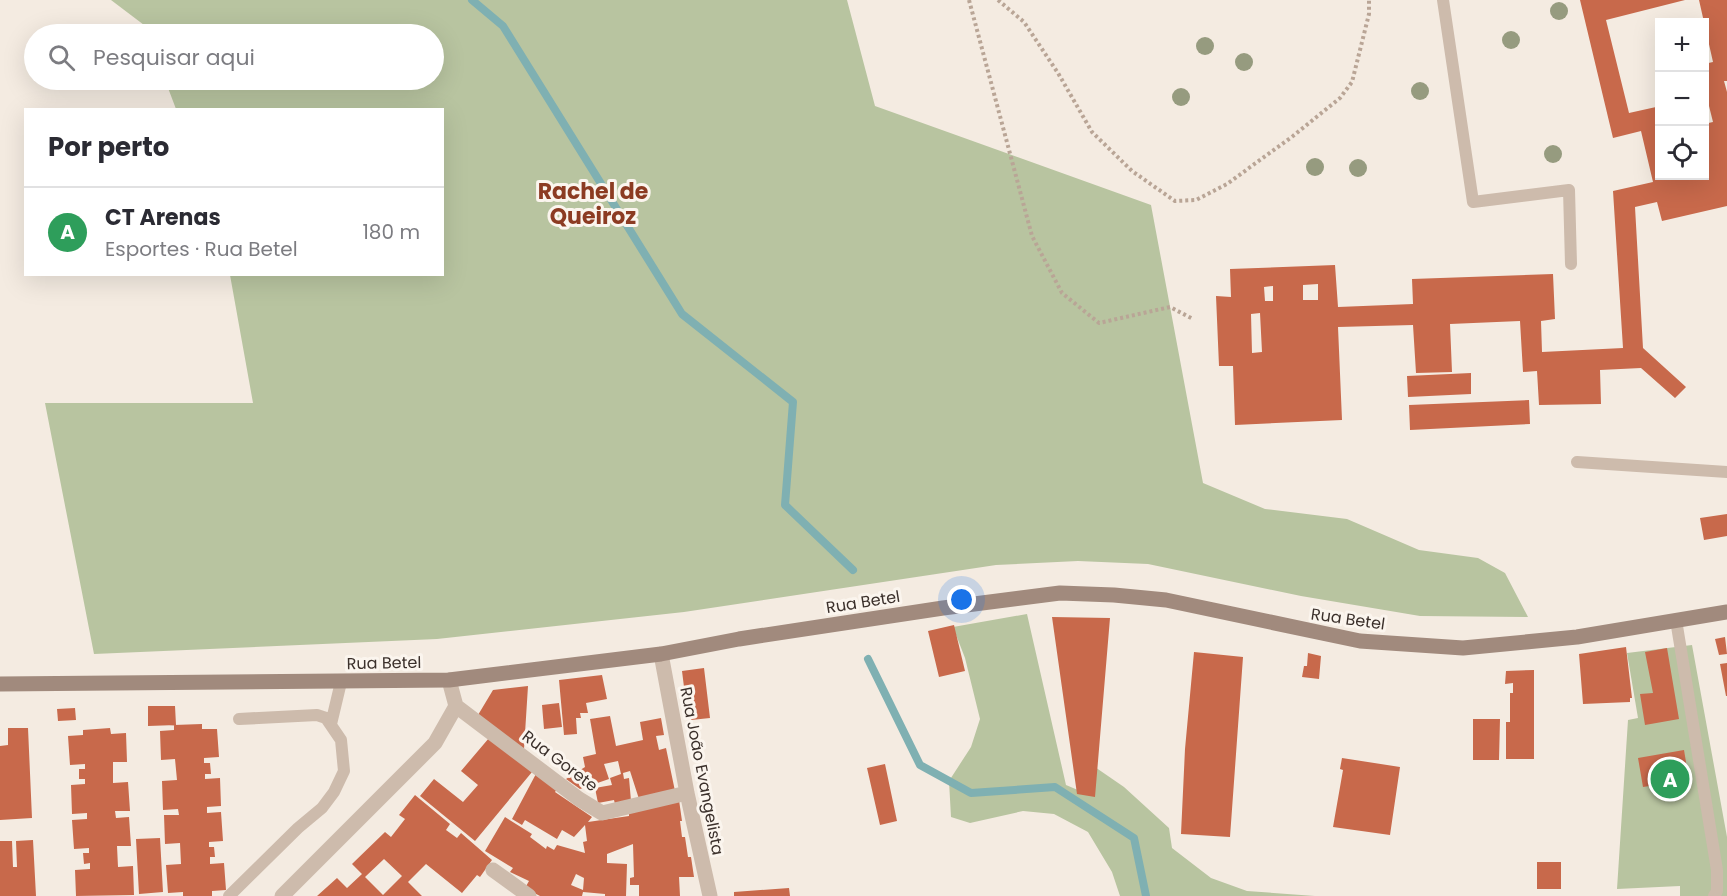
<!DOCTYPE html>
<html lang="pt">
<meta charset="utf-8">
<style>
body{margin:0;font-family:Poppins,sans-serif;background:#f7f7f7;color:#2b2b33}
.controls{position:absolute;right:18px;top:18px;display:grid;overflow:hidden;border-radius:0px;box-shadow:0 6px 24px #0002}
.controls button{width:54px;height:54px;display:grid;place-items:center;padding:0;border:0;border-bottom:2px solid #e1e1e2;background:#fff;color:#2b2b33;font:30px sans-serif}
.you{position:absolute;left:962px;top:600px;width:21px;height:21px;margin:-15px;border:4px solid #fff;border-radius:50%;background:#1a73e8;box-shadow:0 0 0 9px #1a73e833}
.badge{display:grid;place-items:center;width:39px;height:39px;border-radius:50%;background:#0b8043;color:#fff;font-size:20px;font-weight:700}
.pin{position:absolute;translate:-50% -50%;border:3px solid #fff;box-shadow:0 2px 6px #0006}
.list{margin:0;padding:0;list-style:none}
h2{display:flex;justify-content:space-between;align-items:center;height:78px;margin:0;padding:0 24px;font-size:26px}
h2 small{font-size:20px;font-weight:400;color:#7c7c81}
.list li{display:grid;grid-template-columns:39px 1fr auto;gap:18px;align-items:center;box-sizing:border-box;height:90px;padding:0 24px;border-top:2px solid #e1e1e2}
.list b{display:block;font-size:22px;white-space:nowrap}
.list p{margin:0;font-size:20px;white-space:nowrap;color:#7c7c81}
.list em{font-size:20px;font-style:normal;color:#7c7c81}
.icon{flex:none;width:33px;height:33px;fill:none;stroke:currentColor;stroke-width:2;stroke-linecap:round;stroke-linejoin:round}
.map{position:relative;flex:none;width:1727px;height:896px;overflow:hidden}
.search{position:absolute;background:#fff;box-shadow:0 6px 24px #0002;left:24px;top:24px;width:420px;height:66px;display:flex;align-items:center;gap:15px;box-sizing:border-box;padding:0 21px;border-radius:33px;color:#7c7c81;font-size:22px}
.panel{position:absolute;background:#fff;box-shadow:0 6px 24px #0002;left:24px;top:108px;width:420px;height:168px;border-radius:0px}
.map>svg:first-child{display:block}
</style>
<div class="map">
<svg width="1727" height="896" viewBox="0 0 1727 896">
<rect width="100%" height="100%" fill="#f4ebe1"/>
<path fill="#b8c4a0" d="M111,0H847L875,106L1151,205L1203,483L1265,509L1347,519L1419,550L1478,558L1505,573L1528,617L1420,616L1301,596L1148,564L1078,561L996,565L684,612L437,639L94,654L45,403H253L230,275L442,274V110L176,109L165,80H434V34H148L144,25Z
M1027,614L1066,785L1092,796V765L1124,787L1169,828L1172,848L1211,878L1247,891L1315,896H1120L1112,872L1088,832L1054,814L1023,811L970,823L951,817L949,781L971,747L980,719L965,658L953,627Z
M1692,645L1727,837V896H1680V886L1617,889L1628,720L1638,718L1627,653Z"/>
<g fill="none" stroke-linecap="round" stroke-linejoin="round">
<path stroke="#7fb0b2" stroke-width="8" d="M472,0L503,26L682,314L793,402L785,505L853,570
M868,659L920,765L971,793L1055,787L1134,838L1146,896"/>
</g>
<path fill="#c8694b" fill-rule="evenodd" d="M1580,0H1685L1606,20L1629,113L1656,107L1659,120V176H1704V124L1713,122L1704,86V64L1713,62L1699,0H1727V81H1724L1727,92V206L1662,221L1657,202L1635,207L1643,348L1686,387L1675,398L1641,368L1600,370L1601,404L1539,405L1537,371L1523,372L1520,321L1450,324L1452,372L1416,373L1413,325L1338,327L1342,420L1235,425L1233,366H1219L1216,296L1231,297L1230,269L1335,265L1338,307L1413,304L1412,279L1553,274L1555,319L1541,321L1542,352L1623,348L1613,191L1653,182L1641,131L1613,138ZM1318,284V300H1303V285ZM1273,286V301H1265L1264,287ZM1260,313L1262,352L1252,353L1251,314Z
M1471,373V394L1408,397L1407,376Z
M1529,400L1530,424L1410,430L1409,405Z
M1727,514V536L1704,540L1700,518Z
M1052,617L1110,618L1095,797L1077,794Z
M954,625L965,671L939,677L928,631Z
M1725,637L1727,654L1719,655L1715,639Z
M1626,647L1632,698H1630V702L1583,704L1579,654Z
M1667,648L1679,719L1645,725L1640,694L1653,693L1645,652Z
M1194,652L1243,657L1230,837L1181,834L1185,749Z
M1308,653L1321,656L1319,679L1302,677L1304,666H1307Z
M1727,663V696H1726L1720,664Z
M704,668L710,718L691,720L687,687H684L682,671Z
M1534,670V759H1506V722H1510V693H1513V683L1505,684L1506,671Z
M602,675L607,699L586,703L588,713H580L581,718H576L577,734L564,735L559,680Z
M528,686L524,749L478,715L493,690Z
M559,703L562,727L544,729L542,705Z
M148,706H175L176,725L148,726Z
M75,708L76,720L58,721L57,709Z
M610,716L616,746L643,740L640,722L661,718L664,735L656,736L659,750L666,748L675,791L639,799L630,771L623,773L624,779L629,778L631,801L615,804L614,800L598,803L595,788L612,785L610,778L621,774L618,761L604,764L609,779L580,789L566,779L585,767L583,757L596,754L590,719Z
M1473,719H1500L1499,760H1473Z
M202,724V729H217L219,757L204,758V763H210L211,774H205V779L220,778L221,806L207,807V813L221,812L223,841L209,842V847H214L215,857H210V864L224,863L226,890L212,891V896H183V892L168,893L166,865L181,864L180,843L165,844L164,815H179L178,809L163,810L162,781L177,780L175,759L161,760L160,731L174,730V725Z
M8,728H28L32,818L0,820V746L8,745Z
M110,728L111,734L126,733L127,762H113V783L128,782L130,811H115L116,818L129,817L131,846H117L118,867L133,866L134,895L76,896L75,870L90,869V863L84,864L83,853H89V848L74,849L72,820L87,819V813L72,814L71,785L85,784V779H79V769H85V764L70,765L68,736L83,735V730Z
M489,738L532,772L475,841L420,796L434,779L463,802L478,785L461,771Z
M1684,750L1689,780L1643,787L1638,758Z
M1342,758L1400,767L1390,835L1333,827L1343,770L1340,769Z
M885,764L897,821L880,825L867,768Z
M537,772L559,786L555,792L592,817L588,822L629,816V812L679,800L682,821H680L682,837H685L688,857H691L694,877H679L680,896H639V885H630V878L634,877L633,844L607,854V863L627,864L626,896H605V894L583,892L582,896H540L525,888L529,881L510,872L513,868L485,851L505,817L532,834L530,837L546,849L547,846L554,850L557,845L585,853L583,842L587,841L585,825L574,837L562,830L557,839L525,820L522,825L512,819ZM576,874L584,878L583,890L571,885Z
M415,795L450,824L446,830L457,838L461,833L492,860L480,877L477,875L462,893L426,864L408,882L422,896H317L337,878L347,888L362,874L352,864L385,832L391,837L405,819L399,815ZM384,859L402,876L383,895L365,877Z
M160,838L163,892L139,894L136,839Z
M33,840L36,896H0V841H12L13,867H17L16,841Z
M1537,862H1561V889H1537Z
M789,888L790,896H734V892Z"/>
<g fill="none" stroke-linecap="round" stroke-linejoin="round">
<path stroke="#b9a596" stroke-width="4" stroke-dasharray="3 3" stroke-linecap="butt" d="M969,0L1032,236L1062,293L1099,323L1170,307L1193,319
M998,0L1024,22L1058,73L1092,132L1132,171L1175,201L1196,200L1227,184L1293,136L1340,98L1352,82L1369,14V0"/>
<path stroke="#cdbbac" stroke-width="12" d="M1443,0L1473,202L1569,190L1571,264
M1577,462L1727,472
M1676,620L1717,870V891L1714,896
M331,724L341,682
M229,896L298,828L322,808L334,792L344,771L341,740L326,718L317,715L239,719"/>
<path stroke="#cdbbac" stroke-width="15" d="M661,654L687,793L710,896
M456,706L579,799L602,813L687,793
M493,870L529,896
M282,896L435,743L456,706L449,680"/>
<path stroke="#a18a7d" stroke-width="15" d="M0,684L449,680L661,654L739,639L943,608L1060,593L1114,595L1166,600L1360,641L1463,648L1577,637L1727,612"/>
</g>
<g fill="#969b7f">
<circle cx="1559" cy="11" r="9"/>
<circle cx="1511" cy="40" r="9"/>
<circle cx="1205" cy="46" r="9"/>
<circle cx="1244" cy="62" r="9"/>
<circle cx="1420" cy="91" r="9"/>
<circle cx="1181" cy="97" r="9"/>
<circle cx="1553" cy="154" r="9"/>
<circle cx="1315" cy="167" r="9"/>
<circle cx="1358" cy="168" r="9"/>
</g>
<g text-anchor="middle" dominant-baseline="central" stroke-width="6" stroke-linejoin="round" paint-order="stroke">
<g font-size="16" fill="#3b302b" stroke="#fbf5ee">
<text transform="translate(863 602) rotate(-9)">Rua Betel</text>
<text transform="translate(1348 619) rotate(8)">Rua Betel</text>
<text transform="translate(384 663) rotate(-1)">Rua Betel</text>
<text transform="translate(560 761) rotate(37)">Rua Gorete</text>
<text transform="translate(702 771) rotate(79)">Rua João Evangelista</text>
</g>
<g font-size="22" font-weight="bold" fill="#8c3b22" stroke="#fbf5ee">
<text x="593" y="191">Rachel de<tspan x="593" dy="25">Queiroz</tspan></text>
</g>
</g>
</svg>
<div class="controls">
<button>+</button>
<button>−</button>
<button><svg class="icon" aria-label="locate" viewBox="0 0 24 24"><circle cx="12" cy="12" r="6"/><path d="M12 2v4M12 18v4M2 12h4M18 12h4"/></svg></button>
</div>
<div class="you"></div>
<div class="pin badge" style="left:1670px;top:779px;background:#2e9e5b">A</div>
<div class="search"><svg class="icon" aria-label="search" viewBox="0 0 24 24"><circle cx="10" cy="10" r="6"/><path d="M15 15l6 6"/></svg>Pesquisar aqui</div>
<section class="panel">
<h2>Por perto<small></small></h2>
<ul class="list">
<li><span class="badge" style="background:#2e9e5b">A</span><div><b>CT Arenas</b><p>Esportes · Rua Betel</p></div><em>180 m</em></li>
</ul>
</section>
</div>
